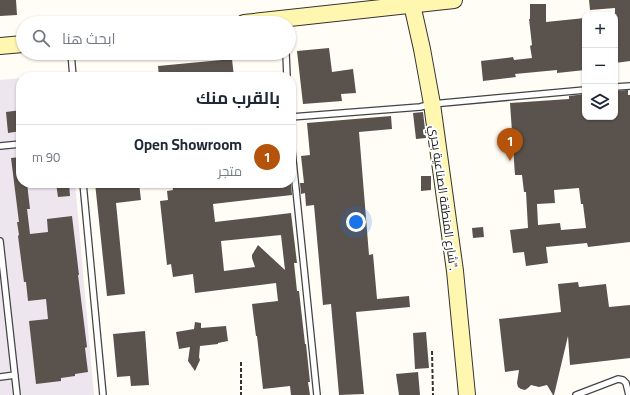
<!DOCTYPE html>
<html lang="ar">
<meta charset="utf-8">
<style>
body{margin:0;font-family:Georgia,Cairo,serif;background:#f2f2f3;color:#1f2937;direction:rtl}
.controls{position:absolute;right:12px;top:12px;display:grid;overflow:hidden;border-radius:8px;box-shadow:0 1px 3px #0004}
.controls button{width:36px;height:36px;display:grid;place-items:center;padding:0;border:0;border-bottom:1px solid #e0e1e3;background:#fff;color:#1f2937;font:20px sans-serif}
.you{position:absolute;left:356px;top:222px;width:14px;height:14px;margin:-10px;border:3px solid #fff;border-radius:50%;background:#1a73e8;box-shadow:0 0 0 6px #1a73e833}
.badge{display:grid;place-items:center;width:26px;height:26px;border-radius:50%;background:#b45309;color:#fff;font-size:13px;font-weight:700}
.pin{position:absolute;translate:-50% -33px;filter:drop-shadow(0 1px 2px #0008)}
.pin::after{content:'';position:absolute;top:21px;width:14px;height:12px;background:inherit;clip-path:polygon(0 0,100% 0,50% 100%)}
.list{margin:0;padding:0;list-style:none}
h2{display:flex;justify-content:space-between;align-items:center;height:52px;margin:0;padding:0 16px;font-size:17px}
h2 small{font-size:13px;font-weight:400;color:#747a83}
.list li{display:grid;grid-template-columns:26px 1fr auto;gap:12px;align-items:center;box-sizing:border-box;height:64px;padding:0 16px;border-top:1px solid #e0e1e3}
.list b{display:block;font-size:15px;white-space:nowrap}
.list p{margin:0;font-size:13px;white-space:nowrap;color:#747a83}
.list em{font-size:13px;font-style:normal;color:#747a83}
.icon{flex:none;width:22px;height:22px;fill:none;stroke:currentColor;stroke-width:2;stroke-linecap:round;stroke-linejoin:round}
.map{position:relative;flex:none;width:630px;height:395px;overflow:hidden;direction:ltr}
.search{position:absolute;background:#fff;box-shadow:0 1px 3px #0004;left:16px;top:16px;width:280px;height:44px;display:flex;align-items:center;gap:10px;box-sizing:border-box;padding:0 14px;border-radius:22px;color:#747a83;font-size:15px}
.panel{position:absolute;background:#fff;box-shadow:0 1px 3px #0004;left:16px;top:72px;width:280px;height:116px;border-radius:16px;direction:rtl}
.map>svg:first-child{display:block}
</style>
<div class="map">
<svg width="630" height="395" viewBox="0 0 630 395">
<rect width="100%" height="100%" fill="#fffdf5"/>
<path fill="#eee6ef" d="M21,78V183H75L94,395H0V80Z"/>
<path fill="#5a524d" fill-rule="evenodd" d="M0,0H16L17,15L0,16Z
M589,0H630V61L615,63V8L590,10Z
M530,4H546V22L585,18V70L557,73V70L515,74L516,77L483,81L481,61L513,57L514,60L532,58L530,46L532,45L529,19H530Z
M329,48L332,72L353,69L356,93L341,94L342,101L303,104L297,51Z
M232,59L234,77H159L158,66Z
M628,90V95H630V242L588,247L587,243L546,247L548,263L526,266L524,252L513,253L510,230L528,228L526,192H524L522,175H515L510,103L569,99V96L585,94V117H615V91ZM579,188L581,204H583L586,228L561,230L560,223L538,225L537,204L555,203L554,190Z
M21,110V131L8,133L6,112Z
M423,112L426,138L416,139L413,113Z
M391,116L392,129L359,132L369,255L373,254L377,299L409,296L410,307L356,312L364,394L339,395L331,304L323,305L314,205L306,206L305,193L301,194L300,183H304L301,156L310,155L307,123Z
M21,157V183H27L30,209H27L30,234L48,232L47,219L72,216L79,275H78L87,347L85,348L88,372L75,374V376L61,378V381L36,384L29,321L48,319L46,299L28,301L26,282H24L18,236L19,235L17,222H19L11,158Z
M421,176H431V190L421,191Z
M56,183H69L70,196L58,197Z
M95,183H139L141,200L116,203L125,294L107,296Z
M172,183H291L292,195L213,204L215,222L291,213L297,263H294L297,291H299L305,344H306L310,382H308L310,395H291L290,386L263,389L257,336H256L252,304L278,301L276,283L195,293L193,274L173,277L171,264L167,265L160,201L168,200L167,191L173,190ZM281,235L285,270L258,245L252,255V258L255,267L224,271L221,241Z
M483,227L484,237L473,238L472,228Z
M578,282L579,287L606,284L609,307L630,305V358L570,365L568,336L554,395H553L547,385L539,387L531,385L528,388L525,390L521,389L518,387L517,383L519,370L505,372L499,319L561,312L558,284Z
M195,322L201,323V328L226,326L228,341L218,343V344L200,346L199,357L200,360L195,371L188,361L190,347L179,349L176,332L194,329Z
M145,331L149,385L131,386L130,376L117,377L113,334Z
M426,332L429,368L415,369L413,333Z
M418,372L420,395H399L396,374Z"/>
<g fill="none" stroke-linecap="round" stroke-linejoin="round">
<g stroke="#444" stroke-width="8">
<path id="lane" d="M71,53L73,77
M286,53L287,77
M615,87L630,86
M291,117L420,107L432,104L585,90
M291,141L317,395
M0,146L21,144
M83,183L103,395
M0,241L17,395
M0,377L15,375
M576,395L618,379L623,380L626,383L629,395"/>
</g>
<g stroke="#333" stroke-width="18">
<path id="secondary" d="M411,0L422,49L432,104L455,271L467,395
M244,23L454,0
M0,46L23,44"/>
</g>
<path stroke="#333" stroke-width="2" stroke-dasharray="4 2" stroke-linecap="butt" d="M432,351L433,395
M241,362V395"/>
<use href="#lane" stroke="#fff" stroke-width="5.5"/>
<use href="#secondary" stroke="#fff6b0" stroke-width="16"/>
</g>
<g text-anchor="middle" dominant-baseline="central" stroke-width="4" stroke-linejoin="round" paint-order="stroke">
<g font-size="12" fill="#111" stroke="#fff">
<text transform="translate(444 197) rotate(82)">شارع المنطقة الصناعية بحري".</text>
</g>
</g>
</svg>
<div class="controls">
<button>+</button>
<button>−</button>
<button><svg class="icon" aria-label="layers" viewBox="0 0 24 24"><path d="M12 4l9 5-9 5-9-5zM3 14l9 5 9-5"/></svg></button>
</div>
<div class="you"></div>
<div class="pin badge" style="left:510px;top:161px">1</div>
<div class="search"><svg class="icon" aria-label="search" viewBox="0 0 24 24"><circle cx="10" cy="10" r="6"/><path d="M15 15l6 6"/></svg>ابحث هنا</div>
<section class="panel">
<h2>بالقرب منك<small></small></h2>
<ul class="list">
<li><span class="badge">1</span><div><b>Open Showroom</b><p>متجر</p></div><em>90 m</em></li>
</ul>
</section>
</div>
